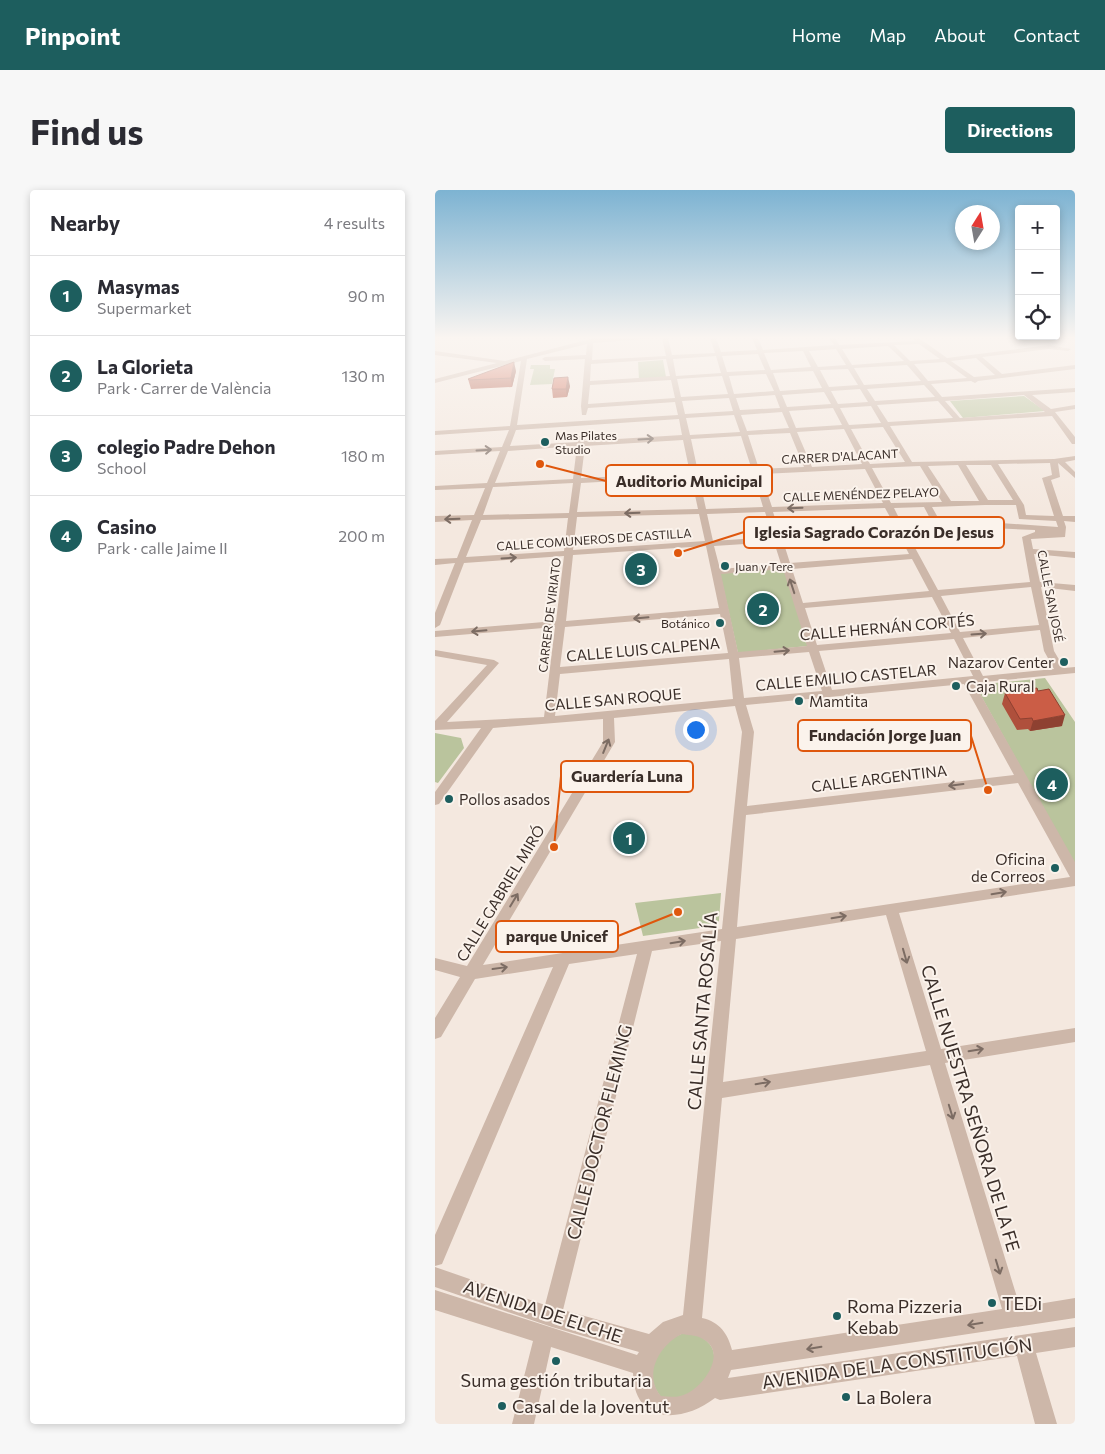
<!DOCTYPE html>
<meta charset="utf-8">
<style>
body{margin:0;font-family:Commissioner,sans-serif;background:#f7f7f7;color:#2b2b33}
.controls{position:absolute;right:15px;top:15px;display:grid;overflow:hidden;border-radius:5px;box-shadow:0 2px 8px #0003}
.controls button{width:45px;height:45px;display:grid;place-items:center;padding:0;border:0;border-bottom:1px solid #e1e1e2;background:#fff;color:#2b2b33;font:25px sans-serif}
.compass{position:absolute;left:520px;top:15px;width:45px;height:45px;border-radius:50%;background:#fff;box-shadow:0 2px 8px #0003;rotate:11deg}
.you{position:absolute;left:260px;top:539px;width:18px;height:18px;margin:-12px;border:4px solid #fff;border-radius:50%;background:#1a73e8;box-shadow:0 0 0 8px #1a73e833}
.badge{display:grid;place-items:center;width:32px;height:32px;border-radius:50%;background:#1d5e5e;color:#fff;font-size:16px;font-weight:700}
.pin{position:absolute;translate:-50% -50%;border:2px solid #fff;box-shadow:0 1px 5px #0006}
.list{margin:0;padding:0;list-style:none}
h2{display:flex;justify-content:space-between;align-items:center;height:65px;margin:0;padding:0 20px;font-size:21px}
h2 small{font-size:16px;font-weight:400;color:#7c7c81}
.list li{display:grid;grid-template-columns:32px 1fr auto;gap:15px;align-items:center;box-sizing:border-box;height:80px;padding:0 20px;border-top:1px solid #e1e1e2}
.list b{display:block;font-size:19px;white-space:nowrap}
.list p{margin:0;font-size:16px;white-space:nowrap;color:#7c7c81}
.list em{font-size:16px;font-style:normal;color:#7c7c81}
.icon{flex:none;width:28px;height:28px;fill:none;stroke:currentColor;stroke-width:2;stroke-linecap:round;stroke-linejoin:round}
.map{position:relative;flex:none;width:640px;height:1234px;overflow:hidden;border-radius:5px}
header{display:flex;align-items:center;gap:30px;box-sizing:border-box;height:70px;padding:0 25px;background:#1d5e5e;color:#fff}
header strong{font-size:24px}
nav{display:flex;gap:28px;margin-inline-start:auto;font-size:18px}
.intro{display:flex;align-items:center;justify-content:space-between;box-sizing:border-box;height:120px;padding:0 30px}
h1{margin:0;font-size:35px}
.button{padding:12px 22px;border-radius:5px;background:#1d5e5e;color:#fff;font-size:18px;font-weight:700}
main{display:flex;gap:30px;padding:0 30px}
aside{flex:1;background:#fff;border-radius:5px;box-shadow:0 2px 8px #0003}
.map>svg:first-child{display:block}
</style>
<header>
<strong>Pinpoint</strong>
<nav><a>Home</a><a>Map</a><a>About</a><a>Contact</a></nav>
</header>
<div class="intro"><h1>Find us</h1><a class="button">Directions</a></div>
<main>
<aside>
<h2>Nearby<small>4 results</small></h2>
<ul class="list">
<li><span class="badge">1</span><div><b>Masymas</b><p>Supermarket</p></div><em>90 m</em></li>
<li><span class="badge">2</span><div><b>La Glorieta</b><p>Park · Carrer de València</p></div><em>130 m</em></li>
<li><span class="badge">3</span><div><b>colegio Padre Dehon</b><p>School</p></div><em>180 m</em></li>
<li><span class="badge">4</span><div><b>Casino</b><p>Park · calle Jaime II</p></div><em>200 m</em></li>
</ul>
</aside>
<div class="map">
<svg width="640" height="1234" viewBox="0 0 640 1234">
<rect width="100%" height="100%" fill="#f4e8df"/>
<path fill="#bac49d" d="M228,170L231,187L204,189L203,172Z
M96,175H115V179H120L117,194L95,195L99,179H95Z
M589,206L610,221L528,228L515,211Z
M349,378L373,456L303,463L285,383Z
M610,488L640,532V675L540,495Z
M0,543L26,548L29,558L3,593L0,592Z
M286,703L284,731L279,736L208,746L200,713Z
M255,1140C286,1157 279,1162 278,1195L231,1213C211,1191 216,1179 224,1154Z"/>
<g fill="none" stroke-linecap="round" stroke-linejoin="round">
<path fill="#cdb7a9" fill-rule="evenodd" d="M159,148H222L158,153L157,170L231,166L227,148H233L237,165L280,163L275,148H281L286,162L322,160L317,148H323L328,160L399,155L394,148H400L404,155L480,151L477,148H484L512,168L614,155L636,159L633,161L614,159L547,167L567,184L640,175V179L543,191L540,193L536,191L496,194L507,207L640,198V202L597,205L616,219L640,215V219L620,222L640,247V254H637L617,226L455,236L477,272L619,269L640,266V270L630,272L640,282V288L623,273L625,287L616,290L628,326H640V332L629,331L631,337L630,347L596,349L598,359L640,362V368L599,364L605,392L640,395V401L606,397L619,461L629,478L640,477V483L539,493L640,672V696L464,723L506,859L640,838V852L510,873L585,1117L640,1108V1128L296,1180L293,1188L640,1137V1157L601,1163L622,1234H600L582,1166L285,1210L280,1208C246,1234 199,1234 198,1183L116,1157L99,1234H77L98,1151L0,1120V1100L202,1165L204,1162L117,1137L0,1097V1077L110,1115L202,764L134,774L7,1074L0,1076V1045L118,777L40,789L6,847L0,849V828L25,787L0,780V768L32,776L168,552V529L58,538L4,614L0,615V602L46,538L0,540V531L52,475L0,466V460L59,470L64,473L12,532L109,527L120,437L0,447V441L121,431L129,366L29,373L5,435L0,438V423L20,373L0,375V369L22,368L37,330L0,332V326L39,325L50,298L0,300V296L52,293L65,261L0,265V261L67,257L74,240L0,245V241L75,236L86,171L0,193V189L62,173L0,165V161L70,171ZM152,154L151,165L110,167L107,169L110,171L150,169L146,216L147,225H151L153,218L240,212L243,225L82,235L92,169ZM484,154L505,169L475,171L459,155ZM453,156L469,171L417,175L407,159ZM401,159L411,175L383,177L374,161ZM368,161L376,177L336,180L329,163ZM323,164L330,180L292,182L287,166ZM281,166L286,183L241,186L238,169ZM541,168L560,185L539,187L516,171ZM231,169L235,186L155,191L156,174ZM510,172L532,188L493,191L479,174ZM472,175L486,191L429,195L419,178ZM413,179L423,195L394,197L385,180ZM378,181L387,198L345,201L338,183ZM331,184L339,201L299,204L294,186ZM287,186L293,204L246,207L242,189ZM236,190L240,208L153,214L155,195ZM489,195L500,207L440,211L432,199ZM425,199L433,212L403,214L396,201ZM389,202L396,214L352,217L347,205ZM340,205L345,218L305,220L301,208ZM589,205L610,222L525,228L510,211ZM294,208L298,221L250,224L247,211ZM503,211L518,228L453,232L442,215ZM436,216L446,233L414,235L405,218ZM398,218L407,235L361,238L354,221ZM347,222L354,238L312,241L306,225ZM299,225L305,242L255,245L251,228ZM244,229L247,245L150,251L151,247L147,245L143,247V252L75,256L81,240ZM448,237L470,272L435,274L416,239ZM409,239L427,274L377,277L362,242ZM355,243L369,277L324,279L313,245ZM306,246L317,280L263,282L256,249ZM248,250L255,283L146,288L150,256ZM142,256L138,289L60,293L73,261ZM615,273L617,285L607,288L619,326L591,325L589,315L563,274ZM523,275L544,311H516L493,276ZM531,275H556L578,310H553ZM485,276L507,312L456,313L437,278ZM430,279L448,313L337,317L326,284ZM318,284L328,317L271,319L264,287ZM256,287L263,319L142,322L146,293ZM138,293L134,323L48,325L58,297ZM550,315H581L584,329L621,331L623,337L565,333H506L497,317ZM489,317L499,336L469,338L459,318ZM450,318L461,338L346,346L338,322ZM330,322L338,347L278,351L272,324ZM264,324L270,351L138,360L142,327ZM133,328L129,361L31,367L46,330ZM534,337L600,340V342L587,347L595,392L503,400L472,343ZM463,343L474,364L355,373L348,351ZM339,352L346,374L285,379L279,356ZM271,356L284,418L131,431L138,365ZM477,369L494,401L368,413L357,379ZM348,379L372,456L303,462L286,384ZM596,397L604,435L525,442L506,406ZM497,407L516,443L382,455L370,418ZM285,424L293,463L125,477L130,437ZM605,440L609,461L619,479L548,486L528,448ZM519,449L538,486L397,500L384,461ZM374,462L387,501L309,508L304,468ZM294,469L298,509L120,526L125,484ZM529,494L579,585L312,616L319,542L311,515ZM300,516L307,542L287,739L48,775L180,552L179,528ZM583,593L635,687L302,737L311,625ZM451,725L491,861L288,892L301,749ZM286,751L248,1125L228,1132L214,1144L128,1120L217,761ZM495,875L567,1119L297,1160C293,1144 285,1132 267,1128L287,908ZM247,1144C252,1145 261,1145 266,1148C293,1160 271,1194 253,1203C244,1208 236,1207 226,1206C208,1185 224,1155 247,1144Z"/>
</g>
<path fill="#af503c" d="M81,181L77,197L36,199L33,189Z
M135,196L132,207L118,208L117,199Z
M570,503L627,536L595,541L593,539L582,540L567,514Z"/>
<path fill="#8e4131" d="M79,172L81,181L77,197L76,188Z
M133,187L135,196L132,207L131,199Z
M630,525L627,536L595,541L598,531Z"/>
<path fill="#cb5d46" stroke="#8e4131" d="M79,172L76,188L34,190L33,189Z
M133,187L131,199H117L119,188Z
M602,498L603,501L614,499L630,525L598,531L597,528L585,529L570,503Z"/>
<defs><path id="oneway-shaft" d="M-6 0H5M1.5-3L5.5 0L1.5 3" fill="none" stroke-width="1.6" stroke-linecap="round" stroke-linejoin="round" transform="scale(1.25)"/></defs>
<g stroke="#7c6c63">
<use href="#oneway-shaft" transform="translate(211 249) rotate(-3)"/>
<use href="#oneway-shaft" transform="translate(49 260) rotate(-3)"/>
<use href="#oneway-shaft" transform="translate(360 318) rotate(178)"/>
<use href="#oneway-shaft" transform="translate(197 323) rotate(178)"/>
<use href="#oneway-shaft" transform="translate(17 329) rotate(178)"/>
<use href="#oneway-shaft" transform="translate(74 368) rotate(-4)"/>
<use href="#oneway-shaft" transform="translate(357 396) rotate(-108)"/>
<use href="#oneway-shaft" transform="translate(206 428) rotate(175)"/>
<use href="#oneway-shaft" transform="translate(44 441) rotate(175)"/>
<use href="#oneway-shaft" transform="translate(544 444) rotate(-4)"/>
<use href="#oneway-shaft" transform="translate(347 461) rotate(-5)"/>
<use href="#oneway-shaft" transform="translate(171 556) rotate(-68)"/>
<use href="#oneway-shaft" transform="translate(521 595) rotate(173)"/>
<use href="#oneway-shaft" transform="translate(564 703) rotate(-9)"/>
<use href="#oneway-shaft" transform="translate(79 710) rotate(-59)"/>
<use href="#oneway-shaft" transform="translate(404 727) rotate(-9)"/>
<use href="#oneway-shaft" transform="translate(243 752) rotate(-9)"/>
<use href="#oneway-shaft" transform="translate(470 766) rotate(74)"/>
<use href="#oneway-shaft" transform="translate(65 778) rotate(-8)"/>
<use href="#oneway-shaft" transform="translate(541 860) rotate(-9)"/>
<use href="#oneway-shaft" transform="translate(328 893) rotate(-9)"/>
<use href="#oneway-shaft" transform="translate(516 922) rotate(73)"/>
<use href="#oneway-shaft" transform="translate(563 1077) rotate(73)"/>
<use href="#oneway-shaft" transform="translate(540 1134) rotate(171)"/>
<use href="#oneway-shaft" transform="translate(379 1158) rotate(171)"/>
</g>
<linearGradient id="sky" x2="0" y2="1"><stop stop-color="#7db3d2"/><stop offset="0.46" stop-color="#faf5f1"/><stop offset="1" stop-color="#faf5f1" stop-opacity="0"/></linearGradient>
<rect width="640" height="321" fill="url(#sky)"/>
<g fill="#1d5e5e" stroke="#fbf3ec" stroke-width="2">
<circle cx="110" cy="252" r="5"/>
<circle cx="290" cy="376" r="5"/>
<circle cx="285" cy="433" r="5"/>
<circle cx="629" cy="472" r="5"/>
<circle cx="521" cy="496" r="5"/>
<circle cx="364" cy="511" r="5"/>
<circle cx="14" cy="609" r="5"/>
<circle cx="620" cy="678" r="5"/>
<circle cx="557" cy="1113" r="5"/>
<circle cx="402" cy="1126" r="5"/>
<circle cx="121" cy="1171" r="5"/>
<circle cx="411" cy="1207" r="5"/>
<circle cx="67" cy="1216" r="5"/>
</g>
<g text-anchor="middle" dominant-baseline="central" stroke-width="4" stroke-linejoin="round" paint-order="stroke">
<g font-size="12" fill="#3a2e29" stroke="#fbf3ec" text-anchor="start">
<text x="120" y="245">Mas Pilates<tspan x="120" dy="14">Studio</tspan></text>
<text x="300" y="376">Juan y Tere</text>
<text x="275" y="433" text-anchor="end">Botánico</text>
</g>
<g font-size="12" fill="#3a2e29" stroke="#fbf3ec">
<text transform="translate(405 266) rotate(-3)">CARRER D'ALACANT</text>
<text transform="translate(426 304) rotate(-2)">CALLE MENÉNDEZ PELAYO</text>
<text transform="translate(159 349) rotate(-4)">CALLE COMUNEROS DE CASTILLA</text>
<text transform="translate(616 406) rotate(79)">CALLE SAN JOSÉ</text>
<text transform="translate(114 425) rotate(-83)">CARRER DE VIRIATO</text>
</g>
<g font-size="15" fill="#3a2e29" stroke="#fbf3ec">
<text transform="translate(452 437) rotate(-5)">CALLE HERNÁN CORTÉS</text>
<text transform="translate(208 459) rotate(-5)">CALLE LUIS CALPENA</text>
<text transform="translate(411 487) rotate(-5)">CALLE EMILIO CASTELAR</text>
<text transform="translate(178 509) rotate(-5)">CALLE SAN ROQUE</text>
<text transform="translate(444 588) rotate(-7)">CALLE ARGENTINA</text>
<text transform="translate(65 703) rotate(-59)">CALLE GABRIEL MIRÓ</text>
</g>
<g font-size="15" fill="#3a2e29" stroke="#fbf3ec" text-anchor="start">
<text x="619" y="472" text-anchor="end">Nazarov Center</text>
<text x="531" y="496">Caja Rural</text>
<text x="374" y="511">Mamtita</text>
<text x="24" y="609">Pollos asados</text>
<text x="610" y="669" text-anchor="end">Oficina<tspan x="610" dy="17">de Correos</tspan></text>
</g>
<g font-size="18" fill="#3a2e29" stroke="#fbf3ec">
<text transform="translate(267 821) rotate(-85)">CALLE SANTA ROSALÍA</text>
<text transform="translate(536 918) rotate(73)">CALLE NUESTRA SEÑORA DE LA FE</text>
<text transform="translate(164 942) rotate(-76)">CALLE DOCTOR FLEMING</text>
<text transform="translate(108 1121) rotate(18)">AVENIDA DE ELCHE</text>
<text transform="translate(462 1173) rotate(-8)">AVENIDA DE LA CONSTITUCIÓN</text>
</g>
<g font-size="18" fill="#3a2e29" stroke="#fbf3ec" text-anchor="start">
<text x="567" y="1113">TEDi</text>
<text x="412" y="1116">Roma Pizzeria<tspan x="412" dy="21">Kebab</tspan></text>
<text x="121" y="1190" text-anchor="middle">Suma gestión tributaria</text>
<text x="421" y="1207">La Bolera</text>
<text x="77" y="1216">Casal de la Joventut</text>
</g>
</g>
<path fill="none" stroke="#df570d" stroke-width="2" d="M105 274L171 291M243 363L309 342M553 600L536 546M119 657L126 586M243 722L183 746"/>
<g fill="#df570d" stroke="#fbf3ec" stroke-width="2">
<circle cx="105" cy="274" r="5"/>
<circle cx="243" cy="363" r="5"/>
<circle cx="553" cy="600" r="5"/>
<circle cx="119" cy="657" r="5"/>
<circle cx="243" cy="722" r="5"/>
</g>
<g fill="#fbf3ec" stroke="#df570d" stroke-width="2">
<rect x="171" y="275" width="166" height="31" rx="5"/>
<rect x="309" y="327" width="260" height="31" rx="5"/>
<rect x="363" y="530" width="173" height="31" rx="5"/>
<rect x="126" y="571" width="132" height="31" rx="5"/>
<rect x="61" y="731" width="122" height="31" rx="5"/>
</g>
<g font-size="16" text-anchor="middle" font-weight="bold" fill="#3a2e29">
<text x="254" y="297">Auditorio Municipal</text>
<text x="439" y="348">Iglesia Sagrado Corazón De Jesus</text>
<text x="450" y="551">Fundación Jorge Juan</text>
<text x="192" y="592">Guardería Luna</text>
<text x="122" y="752">parque Unicef</text>
</g>
</svg>
<div class="controls">
<button>+</button>
<button>−</button>
<button><svg class="icon" aria-label="locate" viewBox="0 0 24 24"><circle cx="12" cy="12" r="6"/><path d="M12 2v4M12 18v4M2 12h4M18 12h4"/></svg></button>
</div>
<svg class="compass" viewBox="-18 -18 36 36"><path d="M0-13l5 13h-10z" fill="#e53935"/><path d="M0 13l5-13h-10z" fill="#7c7c81"/></svg>
<div class="you"></div>
<div class="pin badge" style="left:194px;top:648px">1</div>
<div class="pin badge" style="left:328px;top:419px">2</div>
<div class="pin badge" style="left:206px;top:379px">3</div>
<div class="pin badge" style="left:617px;top:594px">4</div>
</div>
</main>
